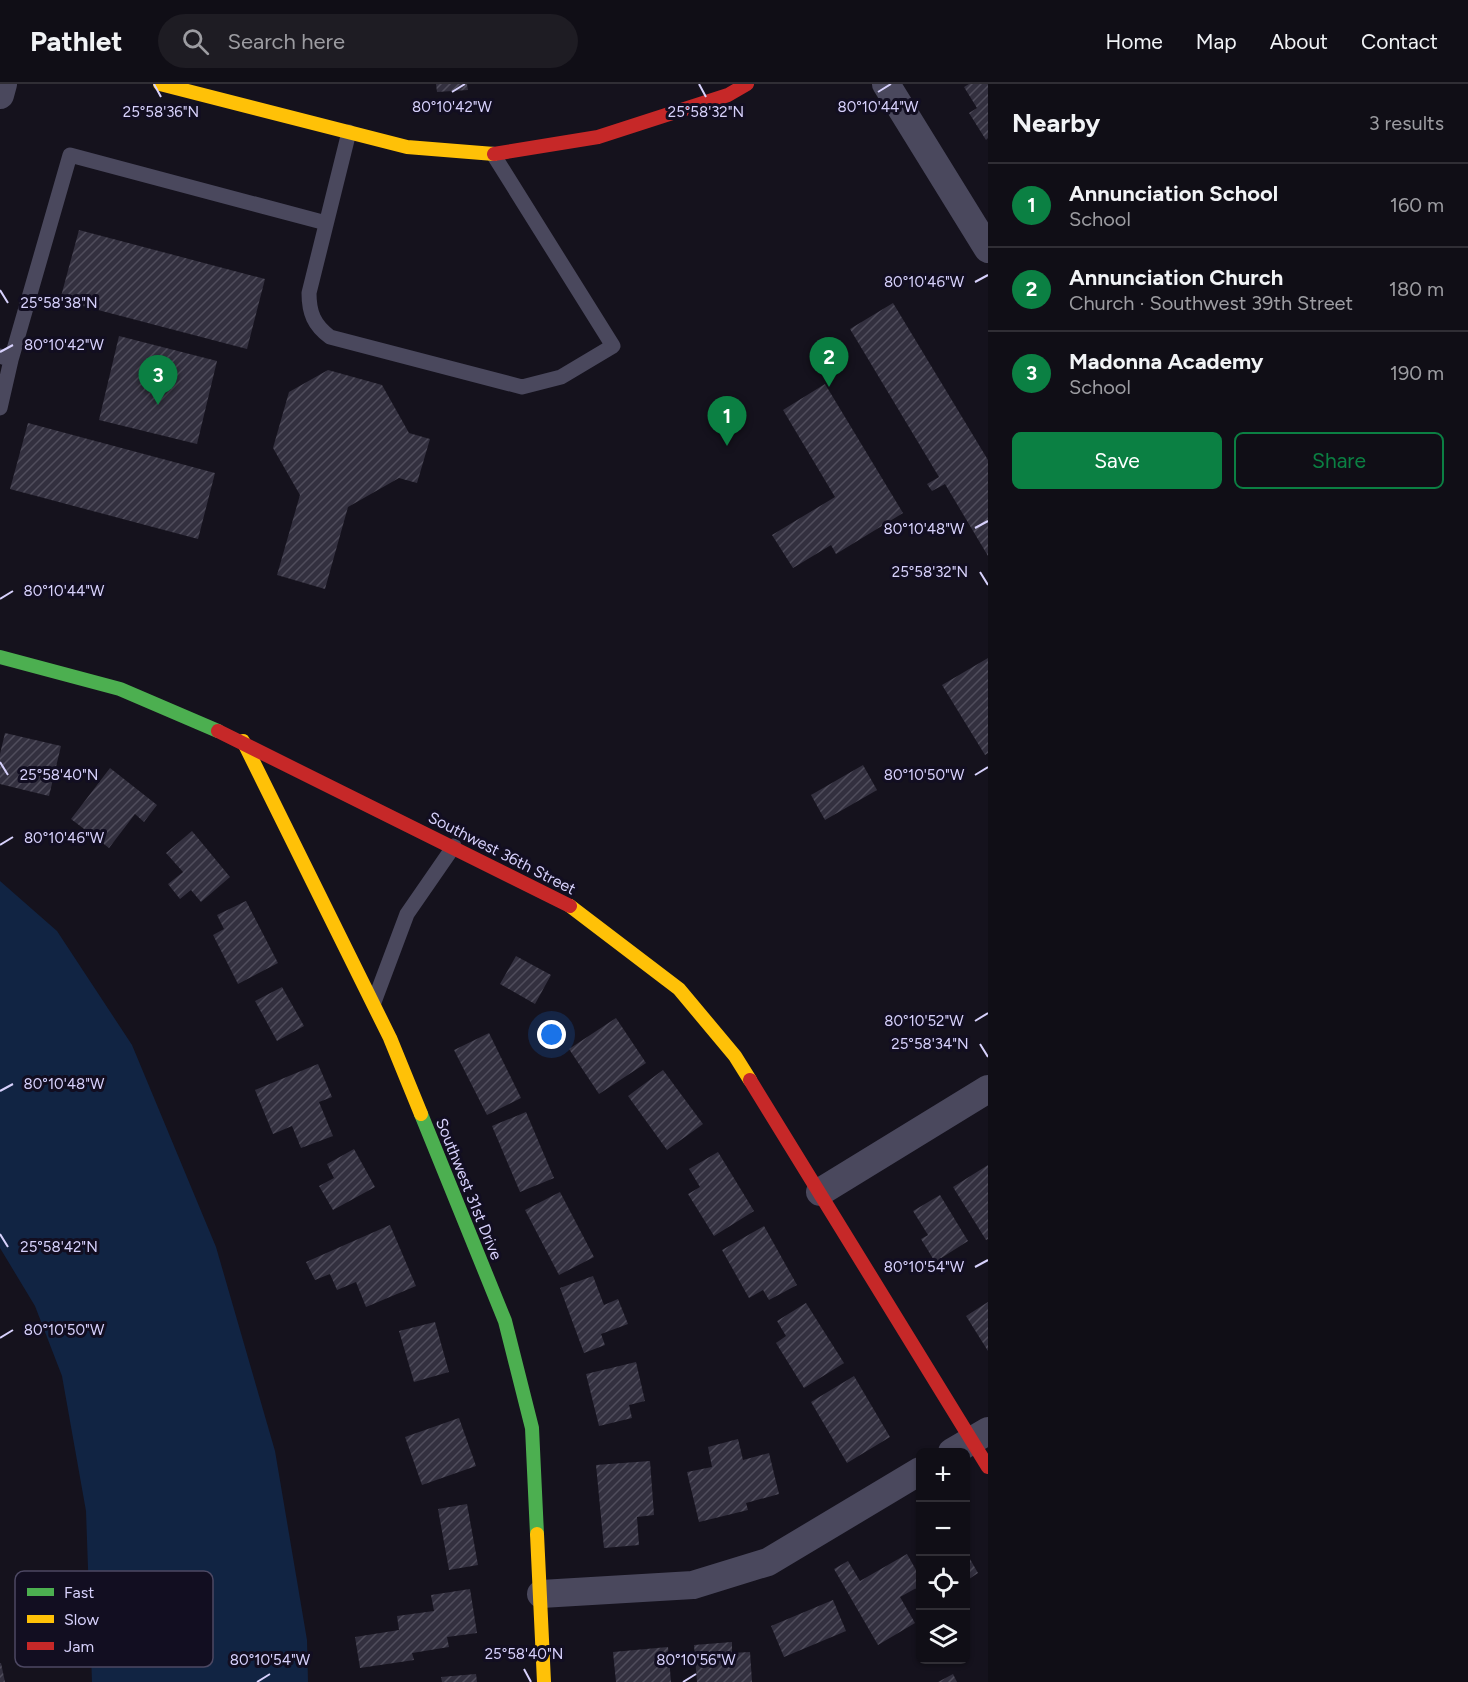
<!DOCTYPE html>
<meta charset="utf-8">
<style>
body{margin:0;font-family:Figtree,sans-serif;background:#1e1c23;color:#f1f3f6}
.controls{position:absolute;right:18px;bottom:18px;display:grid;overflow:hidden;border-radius:9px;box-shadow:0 2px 4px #0004}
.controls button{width:54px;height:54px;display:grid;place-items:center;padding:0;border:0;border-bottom:2px solid #302e35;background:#100e16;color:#f1f3f6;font:30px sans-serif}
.you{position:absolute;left:552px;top:951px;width:21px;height:21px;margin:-15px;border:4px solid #fff;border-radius:50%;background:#1a73e8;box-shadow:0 0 0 9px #1a73e833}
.badge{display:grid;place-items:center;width:39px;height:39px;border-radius:50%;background:#0b8043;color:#fff;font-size:20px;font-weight:700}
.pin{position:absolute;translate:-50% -50px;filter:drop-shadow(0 2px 3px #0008)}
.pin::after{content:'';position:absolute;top:32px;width:21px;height:18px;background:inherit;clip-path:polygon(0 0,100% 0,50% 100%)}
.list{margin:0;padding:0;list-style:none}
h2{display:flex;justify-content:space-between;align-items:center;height:78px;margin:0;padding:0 24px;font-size:26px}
h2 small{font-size:20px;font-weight:400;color:#9c9ca1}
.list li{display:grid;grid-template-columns:39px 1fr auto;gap:18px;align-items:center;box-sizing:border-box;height:84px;padding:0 24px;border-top:2px solid #302e35}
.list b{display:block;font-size:22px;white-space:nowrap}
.list p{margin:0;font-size:20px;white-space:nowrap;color:#9c9ca1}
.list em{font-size:20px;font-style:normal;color:#9c9ca1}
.actions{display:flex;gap:12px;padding:18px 24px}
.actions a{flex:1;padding:14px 0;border:2px solid #0b8043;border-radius:9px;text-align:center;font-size:21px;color:#0b8043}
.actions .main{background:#0b8043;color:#fff}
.icon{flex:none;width:33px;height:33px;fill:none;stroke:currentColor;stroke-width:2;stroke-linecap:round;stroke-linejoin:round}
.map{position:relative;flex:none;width:988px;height:1598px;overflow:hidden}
header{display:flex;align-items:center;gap:36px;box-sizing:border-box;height:84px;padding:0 30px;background:#100e16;border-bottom:2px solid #302e35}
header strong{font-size:28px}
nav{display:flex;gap:33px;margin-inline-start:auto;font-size:21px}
.search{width:420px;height:54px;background:#1e1c23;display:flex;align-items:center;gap:15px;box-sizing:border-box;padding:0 21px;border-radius:33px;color:#9c9ca1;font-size:22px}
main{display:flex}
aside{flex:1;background:#100e16}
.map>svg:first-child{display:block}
</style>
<header>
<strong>Pathlet</strong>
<div class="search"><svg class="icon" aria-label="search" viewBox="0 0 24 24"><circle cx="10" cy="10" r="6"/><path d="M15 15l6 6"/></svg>Search here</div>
<nav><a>Home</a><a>Map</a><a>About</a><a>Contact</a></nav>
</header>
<main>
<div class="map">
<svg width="988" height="1598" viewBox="0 0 988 1598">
<defs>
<pattern id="building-hatch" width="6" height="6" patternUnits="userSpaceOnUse" patternTransform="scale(1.5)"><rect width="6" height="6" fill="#33303f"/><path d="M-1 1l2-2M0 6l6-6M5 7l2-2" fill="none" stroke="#504d5c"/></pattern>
</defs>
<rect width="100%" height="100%" fill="#15121d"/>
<path fill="#112443" d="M0,797L57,847L132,961L216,1163L275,1367L307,1556L308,1598H92L86,1427L62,1292L35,1222L0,1164Z"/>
<path fill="url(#building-hatch)" d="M436,0H467L468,6L437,8Z
M969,0H988V54L986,56L969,29L977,24L964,3Z
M79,146L265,195L247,265L60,216Z
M893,219L988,376V472L945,400L932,407L927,400L939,393L850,245Z
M119,252L217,277L197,360L99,336Z
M328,286L382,301L409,349L430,355L417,399L399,394L348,423L325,505L277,491L300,411L273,364L289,308Z
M825,300L903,429L836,470L831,461L793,484L772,451L835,413L783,326Z
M28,339L215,389L198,455L10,405Z
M988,574V669L985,671L942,601Z
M5,649L61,662L49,712L0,700V670Z
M863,681L877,706L825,736L811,711Z
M110,684L157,721L144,738L135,730L109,764L71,735Z
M192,747L230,793L201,818L191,806L180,815L168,800L183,788L166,769Z
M246,817L278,879L238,900L213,851L224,845L217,831Z
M516,872L551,891L535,920L500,900Z
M282,903L304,942L277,957L255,917Z
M616,934L646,979L599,1010L569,965Z
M489,949L521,1014L487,1031L454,966Z
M318,980L332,1013L319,1018L333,1052L301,1064L292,1042L273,1050L255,1006Z
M663,986L703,1040L667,1066L628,1012Z
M526,1028L554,1094L520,1108L492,1042Z
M354,1065L375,1103L333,1126L319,1102L334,1094L327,1080Z
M718,1068L754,1127L714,1152L688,1110L700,1103L689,1085Z
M988,1081V1155L986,1156L953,1103Z
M560,1108L594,1173L559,1191L525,1126Z
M940,1111L968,1157L935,1178L921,1155L928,1151L913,1127Z
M390,1141L416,1202L366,1223L356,1198L337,1206L330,1190L315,1196L306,1178Z
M764,1142L797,1201L769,1216L763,1206L749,1214L722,1166Z
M593,1192L604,1221L618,1215L628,1240L601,1250L605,1261L584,1269L560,1204Z
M988,1218V1267L966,1232Z
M806,1219L844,1279L804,1304L776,1259L786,1252L777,1237Z
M435,1238L449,1288L414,1298L399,1247Z
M636,1278L645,1317L629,1321L632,1334L599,1342L586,1290Z
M854,1292L890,1353L847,1379L811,1318Z
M459,1334L476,1382L422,1401L405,1353Z
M738,1355L743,1376L769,1369L779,1410L746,1419L748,1426L699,1438L687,1388L712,1383L708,1363Z
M650,1377L654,1431L637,1433L639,1461L604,1464L596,1381Z
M467,1420L478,1481L449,1486L438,1425Z
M966,1468L978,1489L966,1497Z
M907,1470L920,1493V1502L900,1513L915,1539L878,1561L834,1485L848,1477L860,1497Z
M470,1505L477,1549L447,1553L449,1563L412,1569L414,1576L360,1584L355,1553L399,1546L397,1532L434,1527L431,1511Z
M833,1516L846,1547L784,1573L771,1542Z
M732,1558V1569L750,1568L752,1598H697L694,1561Z
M668,1563L671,1598H616L613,1568Z
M0,1579H1L5,1598H0Z
M476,1590L477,1598H442L441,1593Z
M953,1590L957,1598H938Z"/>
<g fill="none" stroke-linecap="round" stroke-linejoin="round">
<path stroke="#4a485d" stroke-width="15" d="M349,48L309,209C309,229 314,241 330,253L522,303L561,293L613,262L493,70
M0,272L11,276L70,71L326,139
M0,324L11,276
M374,918L407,830L454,762"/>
<path stroke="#4a485d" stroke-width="28" d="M886,0L988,165
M0,11L3,0
M820,1108L988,1005
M952,1368L988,1347
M541,1510L693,1501L768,1478L920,1387"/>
<path stroke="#4caf50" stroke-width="14" d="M0,573L120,605L218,647
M421,1030L505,1237L532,1344L537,1450"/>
<path stroke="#ffc107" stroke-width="14" d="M160,0L407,63L494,70
M243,657L390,954L421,1030
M570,822L679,905L735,972L750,996
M537,1450L544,1598"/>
<path stroke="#c62828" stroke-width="14" d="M494,70L598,53L728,11L747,0
M218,647L570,822
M750,996L988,1383"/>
</g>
<path fill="none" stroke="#d7d1fc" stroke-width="2" d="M154,0L161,13M699,0L706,13M452,8L465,0M878,8L891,0M975,198L988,191M0,206L8,219M0,268L13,261M975,444L988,437M980,488L988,501M0,515L13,507M0,678L8,691M975,691L988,683M0,761L13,753M975,937L988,929M980,960L988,973M0,1007L13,1000M0,1150L8,1163M975,1183L988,1176M0,1254L13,1246M524,1585L531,1598M257,1598L270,1590M683,1598L696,1590"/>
<g text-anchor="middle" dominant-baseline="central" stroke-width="6" stroke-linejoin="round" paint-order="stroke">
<g font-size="16" fill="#d7d1fc" stroke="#120e21">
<text transform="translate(502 769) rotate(27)">Southwest 36th Street</text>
<text transform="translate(469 1105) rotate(68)">Southwest 31st Drive</text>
</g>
</g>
<rect x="15" y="1487" width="198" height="96" rx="9" fill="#120e21" stroke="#4d4863" stroke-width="1.5"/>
<rect x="27" y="1504" width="27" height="8" fill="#4caf50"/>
<rect x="27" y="1531" width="27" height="8" fill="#ffc107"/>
<rect x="27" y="1558" width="27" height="8" fill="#c62828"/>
<g font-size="16" fill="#d7d1fc">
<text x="64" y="1514">Fast</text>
<text x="64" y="1541">Slow</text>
<text x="64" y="1568">Jam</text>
</g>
<g font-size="15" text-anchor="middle" fill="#d7d1fc" stroke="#120e21" stroke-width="6" stroke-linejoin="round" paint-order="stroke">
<text x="452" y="28">80°10'42"W</text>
<text x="878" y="28">80°10'44"W</text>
<text x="161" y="33">25°58'36"N</text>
<text x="706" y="33">25°58'32"N</text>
<text x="924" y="203">80°10'46"W</text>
<text x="59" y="224">25°58'38"N</text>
<text x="64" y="266">80°10'42"W</text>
<text x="924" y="450">80°10'48"W</text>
<text x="930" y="493">25°58'32"N</text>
<text x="64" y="512">80°10'44"W</text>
<text x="924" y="696">80°10'50"W</text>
<text x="59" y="696">25°58'40"N</text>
<text x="64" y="759">80°10'46"W</text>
<text x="924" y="942">80°10'52"W</text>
<text x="930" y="965">25°58'34"N</text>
<text x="64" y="1005">80°10'48"W</text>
<text x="59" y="1168">25°58'42"N</text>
<text x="924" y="1188">80°10'54"W</text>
<text x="64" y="1251">80°10'50"W</text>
<text x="524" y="1575">25°58'40"N</text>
<text x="270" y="1581">80°10'54"W</text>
<text x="696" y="1581">80°10'56"W</text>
</g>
</svg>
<div class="controls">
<button>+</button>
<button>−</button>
<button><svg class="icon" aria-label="locate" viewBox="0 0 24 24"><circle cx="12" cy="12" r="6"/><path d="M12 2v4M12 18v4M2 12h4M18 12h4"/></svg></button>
<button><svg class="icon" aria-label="layers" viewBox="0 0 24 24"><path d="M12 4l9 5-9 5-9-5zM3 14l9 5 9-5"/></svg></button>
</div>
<div class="you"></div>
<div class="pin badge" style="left:727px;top:362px">1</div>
<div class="pin badge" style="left:829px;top:303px">2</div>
<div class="pin badge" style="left:158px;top:321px">3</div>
</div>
<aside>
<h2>Nearby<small>3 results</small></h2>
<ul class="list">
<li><span class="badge">1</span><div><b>Annunciation School</b><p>School</p></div><em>160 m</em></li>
<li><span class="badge">2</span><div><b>Annunciation Church</b><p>Church · Southwest 39th Street</p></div><em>180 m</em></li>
<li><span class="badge">3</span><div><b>Madonna Academy</b><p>School</p></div><em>190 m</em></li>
</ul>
<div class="actions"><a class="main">Save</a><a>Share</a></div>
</aside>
</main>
